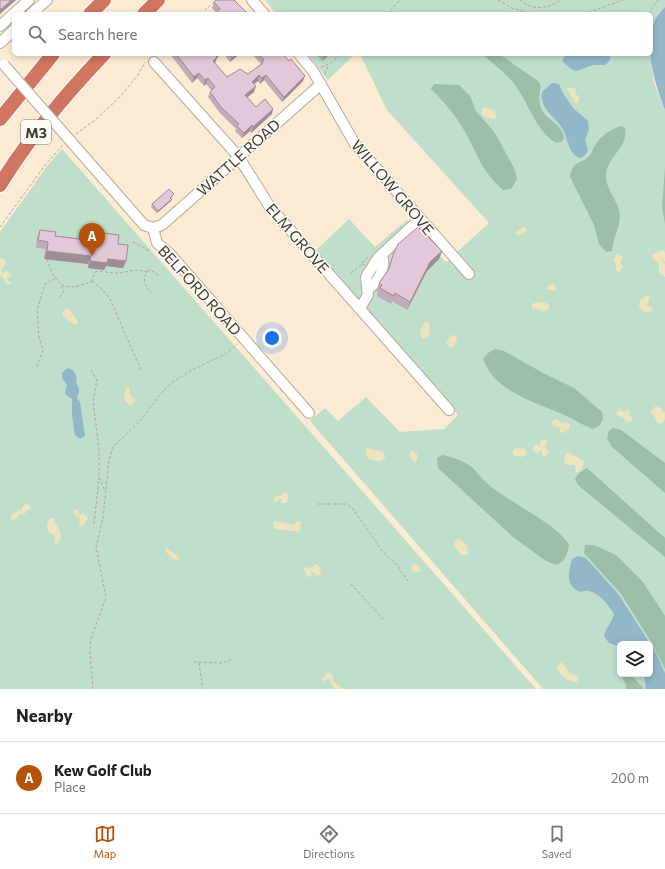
<!DOCTYPE html>
<style>
body{margin:0;font-family:Commissioner,sans-serif;background:#f6f6f6;color:#202124}
.controls{position:absolute;right:12px;bottom:12px;display:grid;overflow:hidden;border-radius:6px;box-shadow:0 2px 6px #0003}
.controls button{width:36px;height:36px;display:grid;place-items:center;padding:0;border:0;border-bottom:1px solid #e0e0e0;background:#fff;color:#202124;font:20px sans-serif}
.you{position:absolute;left:272px;top:338px;width:14px;height:14px;margin:-10px;border:3px solid #fff;border-radius:50%;background:#1a73e8;box-shadow:0 0 0 6px #1a73e833}
.badge{display:grid;place-items:center;width:26px;height:26px;border-radius:50%;background:#b45309;color:#fff;font-size:13px;font-weight:700}
.pin{position:absolute;translate:-50% -33px;filter:drop-shadow(0 1px 2px #0008)}
.pin::after{content:'';position:absolute;top:21px;width:14px;height:12px;background:inherit;clip-path:polygon(0 0,100% 0,50% 100%)}
.list{margin:0;padding:0;list-style:none}
h2{display:flex;justify-content:space-between;align-items:center;height:52px;margin:0;padding:0 16px;font-size:17px}
h2 small{font-size:13px;font-weight:400;color:#757577}
.list li{display:grid;grid-template-columns:26px 1fr auto;gap:12px;align-items:center;box-sizing:border-box;height:72px;padding:0 16px;border-top:1px solid #e0e0e0}
.list b{display:block;font-size:15px;white-space:nowrap}
.list p{margin:0;font-size:13px;white-space:nowrap;color:#757577}
.list em{font-size:13px;font-style:normal;color:#757577}
.icon{flex:none;width:22px;height:22px;fill:none;stroke:currentColor;stroke-width:2;stroke-linecap:round;stroke-linejoin:round}
.map{position:relative;flex:none;width:665px;height:689px;overflow:hidden}
.search{position:absolute;background:#fff;box-shadow:0 2px 6px #0003;left:12px;right:12px;top:12px;height:44px;display:flex;align-items:center;gap:10px;box-sizing:border-box;padding:0 14px;border-radius:6px;color:#757577;font-size:15px}
.sheet{height:124px;background:#fff}
nav{display:flex;justify-content:space-around;align-items:center;box-sizing:border-box;height:56px;border-top:1px solid #e0e0e0;background:#fff;font-size:11px;color:#757577}
nav a{display:grid;justify-items:center;gap:2px}
nav .on{color:#b45309}
.map>svg:first-child{display:block}
</style>
<div class="map">
<svg width="665" height="689" viewBox="0 0 665 689">
<rect width="100%" height="100%" fill="#fbebd4"/>
<path fill="#bfdecb" fill-rule="evenodd" d="M265,0H665V7L659,12L651,27V14H276Z
M308,54H355L328,80Z
M360,54H650L654,83L665,110V689H543L310,421L325,408L338,421L366,397L400,432L444,429L458,415L314,252L349,219L375,247L407,220L446,262L489,223L387,110ZM620,644H650V674H620Z
M62,149L536,689H0V232L48,165Z"/>
<path fill="#9cbfa9" d="M482,54H499L538,81L541,86C532,123 562,116 564,139L561,142L556,143C536,130 531,109 519,91C510,76 495,65 482,54Z
M434,84L459,85L470,96L476,111L495,133L515,170L517,179L511,189L503,190C479,168 479,156 464,130C455,114 443,101 431,89Z
M621,126L625,128C629,147 607,157 606,175C605,190 619,201 620,215C620,227 613,238 612,251L606,252L599,244L594,225L570,177C573,159 582,165 590,155C593,152 593,147 596,144C602,135 611,129 621,126Z
M665,167V224L662,207Z
M495,349L504,351L543,373L574,388L602,412L603,419L600,425L593,429C585,426 578,422 571,418C542,404 495,394 483,359L488,353Z
M613,428L621,430L665,463V493L611,446L607,438L609,431Z
M442,455C453,457 464,461 473,468C478,473 482,480 488,484C509,503 557,523 569,545C567,555 566,561 556,565L546,561L513,537L438,468L437,458Z
M587,468L665,538V557L578,485L575,479L579,473Z
M585,545H594L616,555L643,582L665,616V669L650,640L621,594L584,553Z
M630,674L644,689H626V685L621,675Z"/>
<path fill="#ede4be" d="M570,87L576,89L575,94L579,96V103H575L567,89Z
M483,107L494,110L497,118C492,120 484,118 481,113Z
M523,227H526L527,231L517,236L515,233Z
M662,250L665,252V262L662,258L665,265V277L659,273V264L652,258L653,254Z
M617,254L623,257L620,263L623,267L619,272L616,270V264L613,260Z
M2,258L5,260L6,264L2,269V272L4,274L5,271H7L11,275L6,279L11,283L9,285L5,283L4,278L0,275V259Z
M553,284L556,287L555,291L546,289L547,286Z
M647,295L650,298L647,305L653,308L651,313L643,311L639,307L640,300Z
M538,302L546,303L549,305V309L545,311L532,308V304Z
M65,308L70,310L78,322L76,325L64,318L62,313Z
M426,321L430,324L429,336L424,339L421,337L420,330Z
M451,335L456,336L457,339L454,346L449,347L446,343Z
M126,386L129,388L130,395L136,400L132,405H129L124,400Z
M656,406L661,408L662,412H665V419L662,424L656,422L654,415L650,413L651,410Z
M619,410L624,412L626,410L630,411L629,415L632,418V421L626,422L623,417L618,416L616,413Z
M557,419L561,423L566,422L570,425L569,429L564,433L560,432V427H555L552,425L553,420Z
M544,439L548,442L545,447L549,453L544,457L542,455V450L536,453L532,449L536,444L540,446V442Z
M367,448L381,451L385,455V458L381,461L370,460L365,454Z
M515,448L525,449L527,452L526,455L521,457L514,456L512,452Z
M411,450L417,454V460L415,462L412,460L409,454Z
M568,452L584,461L582,469L577,473L575,471V465H568L564,462L565,456Z
M284,492L288,494V499L286,503H281L282,498L276,502L273,501L275,496L282,495Z
M26,504L31,506L30,510H26L25,514H20L14,521L11,520V514L17,512L18,509L21,511L22,507Z
M76,509L79,511V515L81,516L82,513L88,518L82,527L79,525L80,518L74,515V510Z
M50,518H55L54,524L58,525C60,533 64,536 57,544L54,543L55,535L51,534C46,530 46,523 50,518Z
M275,521L295,525V522L297,521L301,522V528L299,532C288,529 284,532 274,528L273,523Z
M456,539H460L467,546L468,553L467,555H462L454,546Z
M166,548L179,557V560L173,559L165,551Z
M316,564L320,567L321,574L317,576L312,571L310,573L313,576L307,577L304,568L313,567Z
M415,564L420,568L421,571L414,572L411,570L412,565Z
M562,662L569,673L579,677L577,682C569,682 558,675 557,667Z
M328,672L333,674V681L343,689H334L328,678L325,682L322,679Z"/>
<path fill="#92b7c9" d="M665,7V110C654,81 637,31 665,7Z
M566,54H610C611,59 609,62 605,65H593L576,71L571,69L562,61Z
M552,83L559,84L563,93L573,108L588,121L589,130L585,140L588,150L586,154L582,158C569,158 568,137 562,128C554,116 539,108 542,92Z
M67,368L73,370L77,378L76,383C80,389 80,391 77,398L80,402L85,436L80,439L75,435L72,416V399L65,394L67,385L62,378V373Z
M578,556L586,558L619,595L656,653L665,673V689H646L644,674H650V644H620L618,646L609,643L604,636C606,627 612,623 614,614C608,604 594,586 581,592C565,586 568,573 572,559Z"/>
<g fill="none" stroke-linecap="round" stroke-linejoin="round">
<g stroke="#bbac96" stroke-width="12">
<path id="minor" d="M252,0L264,14
M31,14L47,0
M0,26L29,0
M0,43L14,30
M299,54L313,71L355,144L469,274
M154,62L238,156L270,207L449,410
M67,137L144,225L153,228L162,225L321,84
M153,228L157,243L170,254L309,413
M367,290C379,282 386,268 382,254
M360,308L368,295L366,277L378,258L420,219"/>
</g>
<g stroke="#fff" stroke-width="16">
<path id="highway" d="M90,14L104,0
M144,14L158,0
M0,119L53,54
M0,185C29,137 65,95 104,54"/>
</g>
<path stroke="#b5a897" stroke-width="1" stroke-dasharray="3 2" stroke-linecap="butt" d="M498,0L512,8L533,14
M520,0C532,11 549,9 561,0
M201,14L216,0
M387,14L400,0
M584,14L623,0
M648,14L658,0
M321,67L331,63L341,54
M325,74L328,66
M76,134L95,120L118,99L138,75L145,62
M0,227L46,164L63,145
M133,242L150,251
M47,259C55,285 65,294 92,281L95,272
M362,263L368,257
M95,271L118,273L137,270L147,272L144,277L145,284L151,293
M147,271L150,270L160,276
M351,273L362,264L365,265
M92,281L102,289L110,299L141,370
M60,297L64,291L61,285
M37,367L43,350L39,337L37,310L45,284L55,279
M91,370L97,380L93,401L99,450V477L105,491
M318,504H346L352,508L384,553L397,565L408,581
M94,524L99,478
M351,584L383,619
M194,662L221,663L231,660
M199,663L203,689
M93,689L90,652L91,639L106,597L96,547L103,518L109,461L113,447L139,422L162,392L173,382L192,370L227,353L237,344"/>
<use href="#minor" stroke="#fff" stroke-width="10"/>
<use href="#highway" stroke="#cf7562" stroke-width="14"/>
<g stroke="#bbac96" stroke-width="12" stroke-linecap="butt">
<path id="minor-bridge" d="M4,65L67,137"/>
</g>
<use href="#minor-bridge" stroke="#fff" stroke-width="10"/>
</g>
<path fill="#c2acba" d="M214,2L248,14L216,13L212,8Z
M170,54H220L217,58L215,63L227,77L248,74L261,64L252,54H283L303,81L282,102L264,80L260,84L258,81L254,84V92L247,97L256,107L272,114L251,133L250,131L242,138L235,131L236,129L219,112L208,97L210,92L211,90L206,84L204,86L197,78L192,83Z
M227,54H238L237,56L230,62L226,57Z
M316,54H330L322,61Z
M174,196L171,198V201L157,213L151,207L152,204Z
M40,230L55,236L85,239L88,230L95,232L118,244L126,261L123,268L106,266L104,270L88,268V264L44,259L45,249L36,248L37,237Z
M442,251L439,259L427,271L407,310L392,301L391,304L377,296L378,292L376,291L379,283L388,271L390,263L393,255Z"/>
<path fill="#9e8c97" d="M12,0H16L0,14V10Z
M217,54H220L217,58L215,63L211,67L215,55Z
M236,54H238L237,56L230,62L232,58Z
M325,54H330L322,61L325,55Z
M199,73L197,78L192,83L194,77Z
M259,75L258,81L250,87L252,82Z
M266,75L264,80L260,84L262,78Z
M305,76L303,81L282,102L284,97Z
M208,78L206,84L204,86L205,80Z
M256,86L254,92L243,101L245,95Z
M273,109L272,114L251,133L253,127Z
M252,125L250,131L242,138L244,133Z
M172,199L171,201L157,213L158,211Z
M47,251L91,256L88,264L44,259Z
M442,251L439,259L427,271L407,310L410,302L430,262Z
M108,259L126,261L123,268L106,266L104,270L88,268L90,261Z"/>
<path fill="#e2c8d8" stroke="#9e8c97" d="M0,0H12L0,10Z
M216,0H234L248,14H215L220,9L214,2Z
M176,54H217L215,55L217,57L213,61L227,77L240,69L248,74L263,63L262,62L264,60L259,54H283L289,61L291,59L305,76L284,97L266,75L262,78L259,75L252,82L256,86L245,95L256,107L265,99L273,109L253,127L252,125L244,133L237,126L239,124L221,107L210,92L215,87L208,78L205,80L199,73L194,77Z
M229,54H236L232,58Z
M169,189L174,194L170,198L172,199L158,211L152,204Z
M418,227L442,251L430,262L410,302L395,293L394,296L380,288L382,285L379,283L389,269L393,255L398,244Z
M40,230L56,232L55,236L87,240L88,230H95V232L119,235L118,244L128,245L126,261L108,259L107,263L90,261L91,256L47,251L48,242L38,240Z"/>
<g text-anchor="middle" dominant-baseline="central" stroke-width="3" stroke-linejoin="round" paint-order="stroke">
<rect fill="#fdfaf5" stroke="#7a746c" stroke-width="1" x="21" y="120" width="30" height="24" rx="3"/>
<g font-size="14" font-weight="bold" fill="#423b32">
<text x="36" y="132">M3</text>
</g>
<g font-size="15" fill="#423b32" stroke="#fdfaf5">
<text transform="translate(238 157) rotate(-42)">WATTLE ROAD</text>
<text transform="translate(393 187) rotate(50)">WILLOW GROVE</text>
<text transform="translate(298 238) rotate(49)">ELM GROVE</text>
<text transform="translate(200 290) rotate(48)">BELFORD ROAD</text>
</g>
</g>
</svg>
<div class="controls">
<button><svg class="icon" aria-label="layers" viewBox="0 0 24 24"><path d="M12 4l9 5-9 5-9-5zM3 14l9 5 9-5"/></svg></button>
</div>
<div class="you"></div>
<div class="pin badge" style="left:92px;top:256px">A</div>
<div class="search"><svg class="icon" aria-label="search" viewBox="0 0 24 24"><circle cx="10" cy="10" r="6"/><path d="M15 15l6 6"/></svg>Search here</div>
</div>
<section class="sheet">
<h2>Nearby<small></small></h2>
<ul class="list">
<li><span class="badge">A</span><div><b>Kew Golf Club</b><p>Place</p></div><em>200 m</em></li>
</ul>
</section>
<nav>
<a class="on"><svg class="icon" aria-label="map" viewBox="0 0 24 24"><path d="M3 6l6-2 6 2 6-2v14l-6 2-6-2-6 2zM9 4v14M15 6v14"/></svg>Map</a>
<a><svg class="icon" aria-label="directions" viewBox="0 0 24 24"><path d="M12 3l9 9-9 9-9-9zM9 14v-3h6M13 9l2 2-2 2"/></svg>Directions</a>
<a><svg class="icon" aria-label="saved" viewBox="0 0 24 24"><path d="M7 4h10v16l-5-4-5 4z"/></svg>Saved</a>
</nav>
